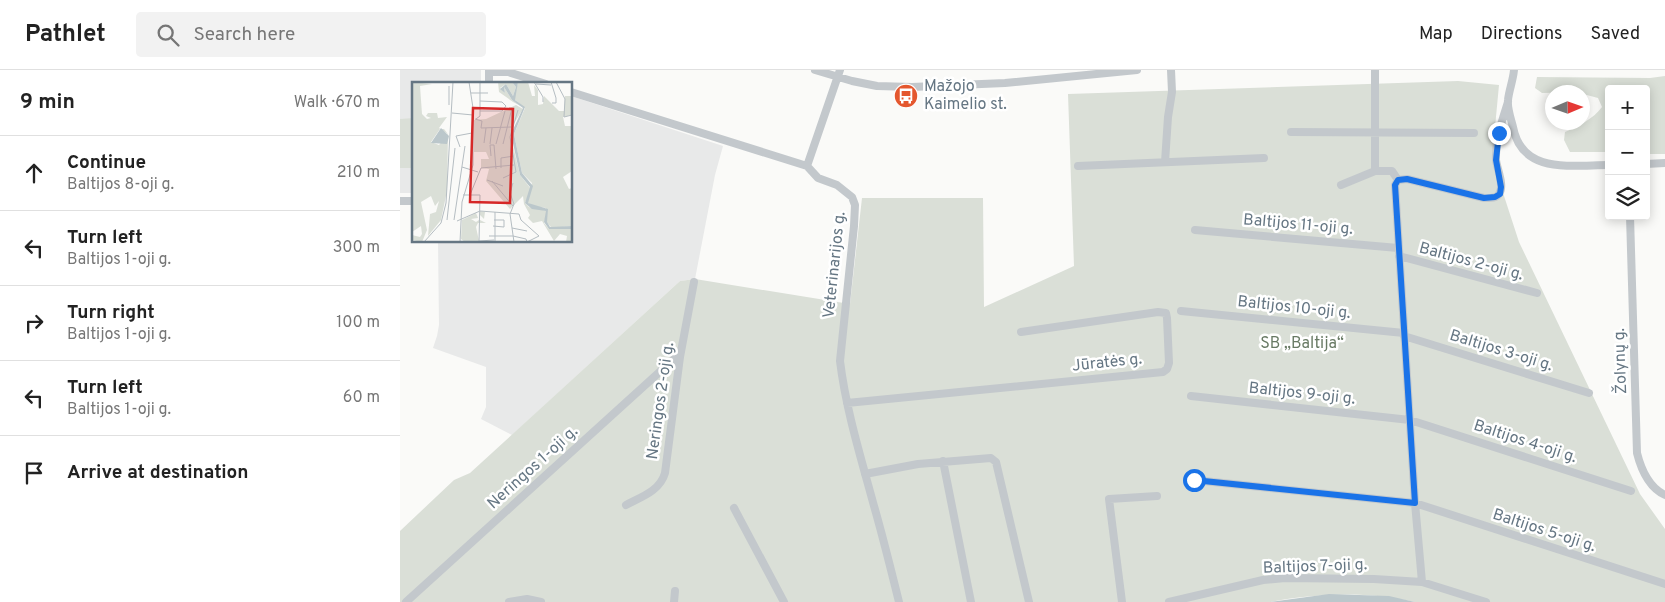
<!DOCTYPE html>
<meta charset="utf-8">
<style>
body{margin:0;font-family:Overpass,sans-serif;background:#f2f2f2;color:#222}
.controls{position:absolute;right:15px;top:15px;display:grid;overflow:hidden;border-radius:5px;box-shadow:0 2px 12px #0003}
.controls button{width:45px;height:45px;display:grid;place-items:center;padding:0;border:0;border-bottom:1px solid #e0e0e0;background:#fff;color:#222;font:25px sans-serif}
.compass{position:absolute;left:1145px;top:15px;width:45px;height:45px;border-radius:50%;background:#fff;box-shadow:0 2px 12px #0003;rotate:88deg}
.stop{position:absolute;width:15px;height:15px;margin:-11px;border:4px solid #1a73e8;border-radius:50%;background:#fff}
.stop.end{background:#1a73e8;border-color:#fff;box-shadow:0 1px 5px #0008}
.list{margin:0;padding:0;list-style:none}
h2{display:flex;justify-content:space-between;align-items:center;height:65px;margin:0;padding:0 20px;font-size:21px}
h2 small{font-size:16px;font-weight:400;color:#767676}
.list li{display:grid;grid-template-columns:32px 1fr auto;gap:15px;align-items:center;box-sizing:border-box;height:75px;padding:0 20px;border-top:1px solid #e0e0e0}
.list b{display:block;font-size:19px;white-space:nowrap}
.list p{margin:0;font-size:16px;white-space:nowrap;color:#767676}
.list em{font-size:16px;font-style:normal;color:#767676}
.icon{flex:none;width:28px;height:28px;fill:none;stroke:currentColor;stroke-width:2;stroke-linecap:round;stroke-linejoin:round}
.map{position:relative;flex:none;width:1265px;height:532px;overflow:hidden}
header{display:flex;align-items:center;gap:30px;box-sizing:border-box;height:70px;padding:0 25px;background:#fff;border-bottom:1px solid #e0e0e0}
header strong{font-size:24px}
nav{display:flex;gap:28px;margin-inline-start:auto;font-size:18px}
.search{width:350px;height:45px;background:#f2f2f2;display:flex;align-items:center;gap:12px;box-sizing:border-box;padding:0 18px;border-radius:5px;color:#767676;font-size:19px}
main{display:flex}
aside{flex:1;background:#fff}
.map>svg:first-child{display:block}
</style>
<header>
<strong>Pathlet</strong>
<div class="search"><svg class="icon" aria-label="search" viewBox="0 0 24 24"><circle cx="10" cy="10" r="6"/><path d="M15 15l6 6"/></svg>Search here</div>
<nav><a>Map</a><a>Directions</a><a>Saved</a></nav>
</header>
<main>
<aside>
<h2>9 min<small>Walk · 670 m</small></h2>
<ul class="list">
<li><svg class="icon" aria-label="ahead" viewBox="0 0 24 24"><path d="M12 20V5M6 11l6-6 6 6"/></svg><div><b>Continue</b><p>Baltijos 8-oji g.</p></div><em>210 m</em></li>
<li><svg class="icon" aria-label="left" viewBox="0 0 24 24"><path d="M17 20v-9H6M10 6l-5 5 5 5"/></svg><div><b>Turn left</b><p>Baltijos 1-oji g.</p></div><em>300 m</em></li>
<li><svg class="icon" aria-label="right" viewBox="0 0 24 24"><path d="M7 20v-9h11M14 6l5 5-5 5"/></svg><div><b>Turn right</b><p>Baltijos 1-oji g.</p></div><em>100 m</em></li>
<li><svg class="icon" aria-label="left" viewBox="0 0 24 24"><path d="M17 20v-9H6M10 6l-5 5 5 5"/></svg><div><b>Turn left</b><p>Baltijos 1-oji g.</p></div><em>60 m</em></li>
<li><svg class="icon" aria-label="arrive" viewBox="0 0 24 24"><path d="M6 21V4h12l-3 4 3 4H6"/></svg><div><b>Arrive at destination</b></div></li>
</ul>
</aside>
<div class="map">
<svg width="1265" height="532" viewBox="0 0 1265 532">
<rect width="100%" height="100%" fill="#fafaf8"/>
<path fill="#e8e9e9" d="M0,0H81V14H14V123H0Z
M171,26L323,76L315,105L295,209L280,211L112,365L81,349L86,337V297L33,278L37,266L39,255L38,171H171Z"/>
<path fill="#dadfd7" d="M1265,6V84H1246V19H1209V82H1170L1164,70L1165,62C1179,56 1193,49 1202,37L1198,28L1183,24L1182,22L1142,23L1135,18L1137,7L1250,8Z
M1058,11L1099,15L1092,89L1119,172L1240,424L1265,459V532H1015C967,521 918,523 870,532H0V461L54,410L70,403L280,211L295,209L450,234L462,128H583L584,237L674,196L668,24Z
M14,48V98H0V49Z"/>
<path fill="#bbc7cb" d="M929,524L989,526L1015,532H870Z"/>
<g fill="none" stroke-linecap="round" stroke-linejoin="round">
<path stroke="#c3c8cc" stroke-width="8" d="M89,0V14
M415,0L452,11L477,16L512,17L605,13L737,0
M975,0V101H992L998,110
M1114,0C1113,11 1109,20 1108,30C1107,38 1111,49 1113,57C1122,105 1172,95 1209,95
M89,2H108L146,14
M171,22L407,96L418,108L437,115L452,127L455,135L454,156L440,291C446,340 461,388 474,436C483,467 491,500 499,532
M891,62L1074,63
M765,92L768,47L772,22L771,0
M1246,94L1265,93
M407,96L440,0
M678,96L864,88
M941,115L975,101
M0,131H14
M1230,146L1237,383C1241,399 1248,417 1265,425
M795,160L998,178
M999,186L1137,223
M781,241L1004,263
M1004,266L1189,323
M791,326L1010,350L1231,421
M447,333L763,302L767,299L769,293L767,248L766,243L758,242L621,262
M543,391L571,532
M465,404L518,394L591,388L596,392L629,532
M794,410L1015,433L1265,514
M226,435C241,427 260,421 265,403L280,287L294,212
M334,438L384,532
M1022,512L1015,433L995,115L998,110L1007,109L1084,128C1089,128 1096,129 1099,124C1105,116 1097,99 1096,90C1095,70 1102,51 1108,32
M6,532L275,288L280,287
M109,532L127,529L141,532
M274,532L275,521
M722,532L709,429L757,426
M769,532L863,510L885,508L974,509L1022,512L1086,532"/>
</g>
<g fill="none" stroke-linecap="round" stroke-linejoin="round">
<path stroke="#1a73e8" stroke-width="6" d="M794,410L1015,433L995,115L998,110L1007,109L1084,128L1095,127L1100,124L1101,117L1096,90L1099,63"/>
</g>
<defs>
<g id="bus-disc" transform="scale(1.25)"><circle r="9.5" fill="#e4572e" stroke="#fff"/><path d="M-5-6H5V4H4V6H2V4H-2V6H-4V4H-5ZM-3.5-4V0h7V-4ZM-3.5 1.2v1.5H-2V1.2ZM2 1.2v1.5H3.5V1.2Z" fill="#fff"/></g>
</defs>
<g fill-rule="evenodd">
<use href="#bus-disc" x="506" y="26"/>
</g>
<g text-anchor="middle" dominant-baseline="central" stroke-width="5" stroke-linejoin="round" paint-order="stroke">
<g font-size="16" fill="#657683" stroke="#fff" text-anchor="start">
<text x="524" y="17">Mažojo<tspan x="524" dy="18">Kaimelio st.</tspan></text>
</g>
<g font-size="16" fill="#657683" stroke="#fff">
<text transform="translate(898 155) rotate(5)">Baltijos 11-oji g.</text>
<text transform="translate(1071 192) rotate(15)">Baltijos 2-oji g.</text>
<text transform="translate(435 195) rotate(-84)">Veterinarijos g.</text>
<text transform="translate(894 238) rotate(6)">Baltijos 10-oji g.</text>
<text transform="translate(1101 281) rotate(17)">Baltijos 3-oji g.</text>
<text transform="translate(1221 291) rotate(-92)">Žolynų g.</text>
<text transform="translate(707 293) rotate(-6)">Jūratės g.</text>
<text transform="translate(902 324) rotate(6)">Baltijos 9-oji g.</text>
<text transform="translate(261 331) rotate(-82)">Neringos 2-oji g.</text>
<text transform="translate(1125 372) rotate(18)">Baltijos 4-oji g.</text>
<text transform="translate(133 398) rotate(-42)">Neringos 1-oji g.</text>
<text transform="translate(1144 461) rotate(18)">Baltijos 5-oji g.</text>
<text transform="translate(915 497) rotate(-2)">Baltijos 7-oji g.</text>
</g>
<g font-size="16" fill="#687a64" stroke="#fff">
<text x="902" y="274">SB „Baltija“</text>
</g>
</g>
<g transform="translate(12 12)">
<rect width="160" height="160" fill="#fafaf8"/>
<path d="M0,0L20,2L8,4L10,32L15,37L19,36L14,34L16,31H25L26,36L35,35L27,46L36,52L35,109L29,138L16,154L18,132L24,130L27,119L23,124L19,114L9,120L15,148L10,160L0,158V153L8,155L10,152L9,144L0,150ZM32,47L36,52L27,63L19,60L28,47ZM86,0H100L104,5L101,14L94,2L88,6L93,11L92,5L100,18L109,24L101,20L87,10ZM106,0H116L120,14H123L122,3L126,8V23L131,22L132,14L147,29H152L153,14H159L160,10V33L151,35L153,44H160V89L151,95L157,107L160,106V144L140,146L135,141L134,126L120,124L115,120L120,101L110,91L102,52L113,26L102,17ZM104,23L111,27L101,43V64L108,93L119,107L113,121L117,125L135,129L132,141L137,147H160V160H154L155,154L148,152L142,159L130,139L121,141L116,136L118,133L112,122L111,114L98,127L74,99L77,87L69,86V77H77L74,70H62V38L74,37ZM68,129L73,130L72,137L68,133V138L74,141H66L64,145L67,159L53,160L49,157L50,138L64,131L66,136L59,137L64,140L67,138Z" fill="#dadfd7" fill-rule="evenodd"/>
<path d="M100,0H106L103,18L113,25L102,52L110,91L121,104L116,121L136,127L135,140L138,145L160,144V147H137L132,140L134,129L120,127L113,121L118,105L108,93L99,52L111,26L100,18L92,5L93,11L88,7L94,2L101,14L104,5ZM29,46L37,54L35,62L19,61Z" fill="#bbc7cb"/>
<path fill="none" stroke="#b5bdc2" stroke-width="1" d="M122,0L131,15V20M139,0L144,16V21H140M144,0L153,17L152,35L160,33M124,2L139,3M37,4V23M59,11H76M68,19L90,20L94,24L90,29H68M40,31L61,33M63,37L70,39L69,46L99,45M64,37L68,34V1M72,61L74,46M78,62L80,46M84,62L93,29M91,62L100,26M48,65L44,54L60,51M79,74L78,63H82L84,87M50,85L66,90M89,86V76L102,74M91,96L104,90L98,55L106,28M75,98L91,104M80,99L101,124M51,113H68L67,160M58,113L69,86L102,83M83,130V160M98,132L102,122L98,111L101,101M98,132L102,160M35,138L43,66M42,138L53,64M45,139L68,129L107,132L109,138L127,154L115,160M81,144L92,145V138H82M100,146L115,149M77,154H101L114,157L115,160M67,159L82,158M12,160L29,141L34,121L41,0M48,160L50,120L61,83V26L57,0"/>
<path fill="#d62828" fill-opacity="0.15" stroke="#d62828" stroke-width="2.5" d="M61,26L101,27L98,121L58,120Z"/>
<rect width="160" height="160" fill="none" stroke="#657683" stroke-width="2.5"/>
</g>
</svg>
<div class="controls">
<button>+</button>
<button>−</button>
<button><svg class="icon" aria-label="layers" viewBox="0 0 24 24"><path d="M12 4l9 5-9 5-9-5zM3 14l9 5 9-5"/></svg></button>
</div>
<svg class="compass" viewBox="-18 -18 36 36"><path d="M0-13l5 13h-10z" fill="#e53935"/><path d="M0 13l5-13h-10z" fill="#767676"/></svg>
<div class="stop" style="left:794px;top:410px"></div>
<div class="stop end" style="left:1099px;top:63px"></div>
</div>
</main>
